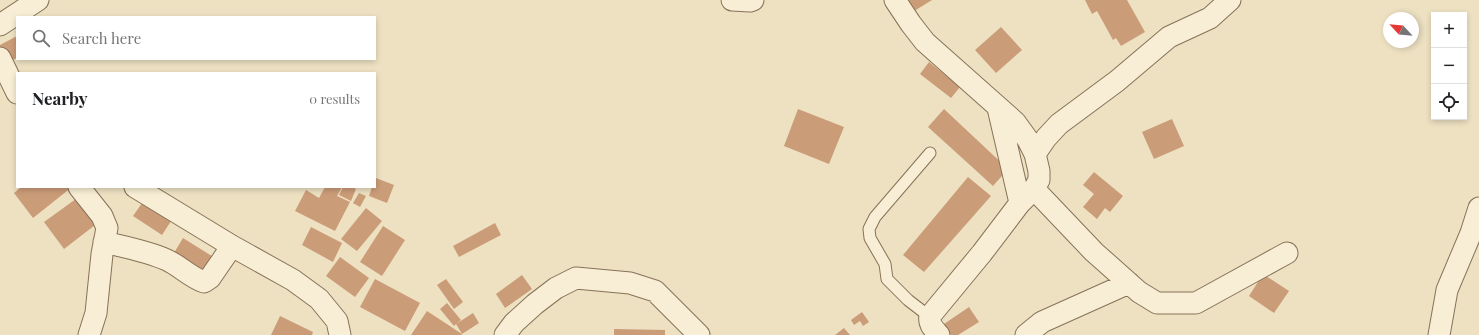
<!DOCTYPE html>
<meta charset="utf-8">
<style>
body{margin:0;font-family:"Playfair Display",serif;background:#f2f2f2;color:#202124}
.controls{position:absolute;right:12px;top:12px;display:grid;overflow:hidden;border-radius:0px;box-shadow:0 2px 6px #0003}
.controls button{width:36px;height:36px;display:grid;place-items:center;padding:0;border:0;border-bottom:1px solid #e0e0e0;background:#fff;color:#202124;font:20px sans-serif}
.compass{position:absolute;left:1383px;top:12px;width:36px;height:36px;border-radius:50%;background:#fff;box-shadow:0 2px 6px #0003;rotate:296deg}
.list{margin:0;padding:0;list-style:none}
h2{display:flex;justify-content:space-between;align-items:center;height:52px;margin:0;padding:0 16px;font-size:17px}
h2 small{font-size:13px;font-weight:400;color:#757577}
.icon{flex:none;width:22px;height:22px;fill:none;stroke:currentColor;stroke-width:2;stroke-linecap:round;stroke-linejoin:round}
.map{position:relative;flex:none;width:1479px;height:335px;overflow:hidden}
.search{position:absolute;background:#fff;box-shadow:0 2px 6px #0003;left:16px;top:16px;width:360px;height:44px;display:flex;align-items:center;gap:10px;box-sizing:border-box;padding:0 14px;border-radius:0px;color:#757577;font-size:15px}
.panel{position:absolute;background:#fff;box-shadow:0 2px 6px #0003;left:16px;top:72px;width:360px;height:116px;border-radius:0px}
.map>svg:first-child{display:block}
</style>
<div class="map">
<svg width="1479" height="335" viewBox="0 0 1479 335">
<rect width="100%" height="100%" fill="#ede1c2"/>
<path fill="#cb9c78" d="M904,0H932L911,13Z
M1085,0H1127L1145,32L1121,46L1116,38L1113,40L1097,11L1092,14Z
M1001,27L1022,50L996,73L975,50Z
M17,36V58L6,63L0,50V45Z
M929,62L960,87L951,98L920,74Z
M798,109L844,127L829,164L784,146Z
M944,109L1008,169L993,186L928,127Z
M1172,119L1184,146L1154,159L1142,132Z
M1094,172L1123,196L1110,212L1105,208L1097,219L1083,207L1094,194L1083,185Z
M968,177L991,196L924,272L903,255Z
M376,178L394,185L387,203L369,196L372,187H375Z
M21,187H72L33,218L14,193Z
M325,187H342L337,196L350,202L335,231L295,211L306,190L319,198Z
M343,187H352L356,189L351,201L339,195Z
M359,193L366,196L360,207L353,203Z
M80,196L99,222L64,249L44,222Z
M147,196L175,215L162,235L133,216Z
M366,208L382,221L357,251L341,239Z
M495,223L501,235L459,257L453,246Z
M383,226L405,240L382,276L360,262Z
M311,227L342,243L333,262L302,245Z
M183,238L215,258L205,274L174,253Z
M340,257L369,278L355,297L326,276Z
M1263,274L1289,291L1274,313L1249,296Z
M522,275L532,289L505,308L496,294Z
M375,279L420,303L405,331L360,307Z
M446,279L463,302L454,309L437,285Z
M447,303L461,320L456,324L473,313L479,323L462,334L456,324L454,326L440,309Z
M969,307L979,322L958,335H951L944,324Z
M427,311L462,334L461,335H411Z
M862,312L869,322L863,326L860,321L854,325L851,320Z
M280,316L313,332L312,335H271Z
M844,328L850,335H835Z
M614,329L665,330V335H614Z"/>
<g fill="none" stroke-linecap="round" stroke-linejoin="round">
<g stroke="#867259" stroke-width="13">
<path id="lane" d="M930,317L908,300L887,279L885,264L870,238L869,229L875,217L930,153"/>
</g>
<g stroke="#867259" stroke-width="23">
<path id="street" d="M732,0L750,1L753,0
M895,0L911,24L925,42L1015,122L1028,140L1035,154L1039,171V180L1034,189L1020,203L982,253L930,316C928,324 934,329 939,335
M0,25L38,0
M0,58L17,93
M998,108L1020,203
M1035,154L1046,138L1059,124L1117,81L1169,37L1210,18L1230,0
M79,187L102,216L107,228L102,254L96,313L89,335
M135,187L232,246L293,280L319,299L337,321L340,335
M1034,189L1094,252L1139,292L1157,303H1196L1287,253
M104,242C125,247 147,251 167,260C180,266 190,277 204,282L210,278L232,246
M505,335L514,323L535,304L556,288L576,278L630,283L655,291L699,335
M1026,335L1042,322L1129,283
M1439,335L1447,290L1471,233L1479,208"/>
</g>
<use href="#lane" stroke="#f8eed5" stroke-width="11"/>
<use href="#street" stroke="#f8eed5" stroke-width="21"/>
</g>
</svg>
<div class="controls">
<button>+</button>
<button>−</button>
<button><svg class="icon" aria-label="locate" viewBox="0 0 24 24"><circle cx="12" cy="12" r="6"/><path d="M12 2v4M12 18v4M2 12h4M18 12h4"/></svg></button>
</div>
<svg class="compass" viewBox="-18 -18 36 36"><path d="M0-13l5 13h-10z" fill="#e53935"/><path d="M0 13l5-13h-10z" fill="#757577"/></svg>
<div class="search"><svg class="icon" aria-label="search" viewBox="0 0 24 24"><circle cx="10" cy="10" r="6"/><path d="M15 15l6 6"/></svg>Search here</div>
<section class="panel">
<h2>Nearby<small>0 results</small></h2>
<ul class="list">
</ul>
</section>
</div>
